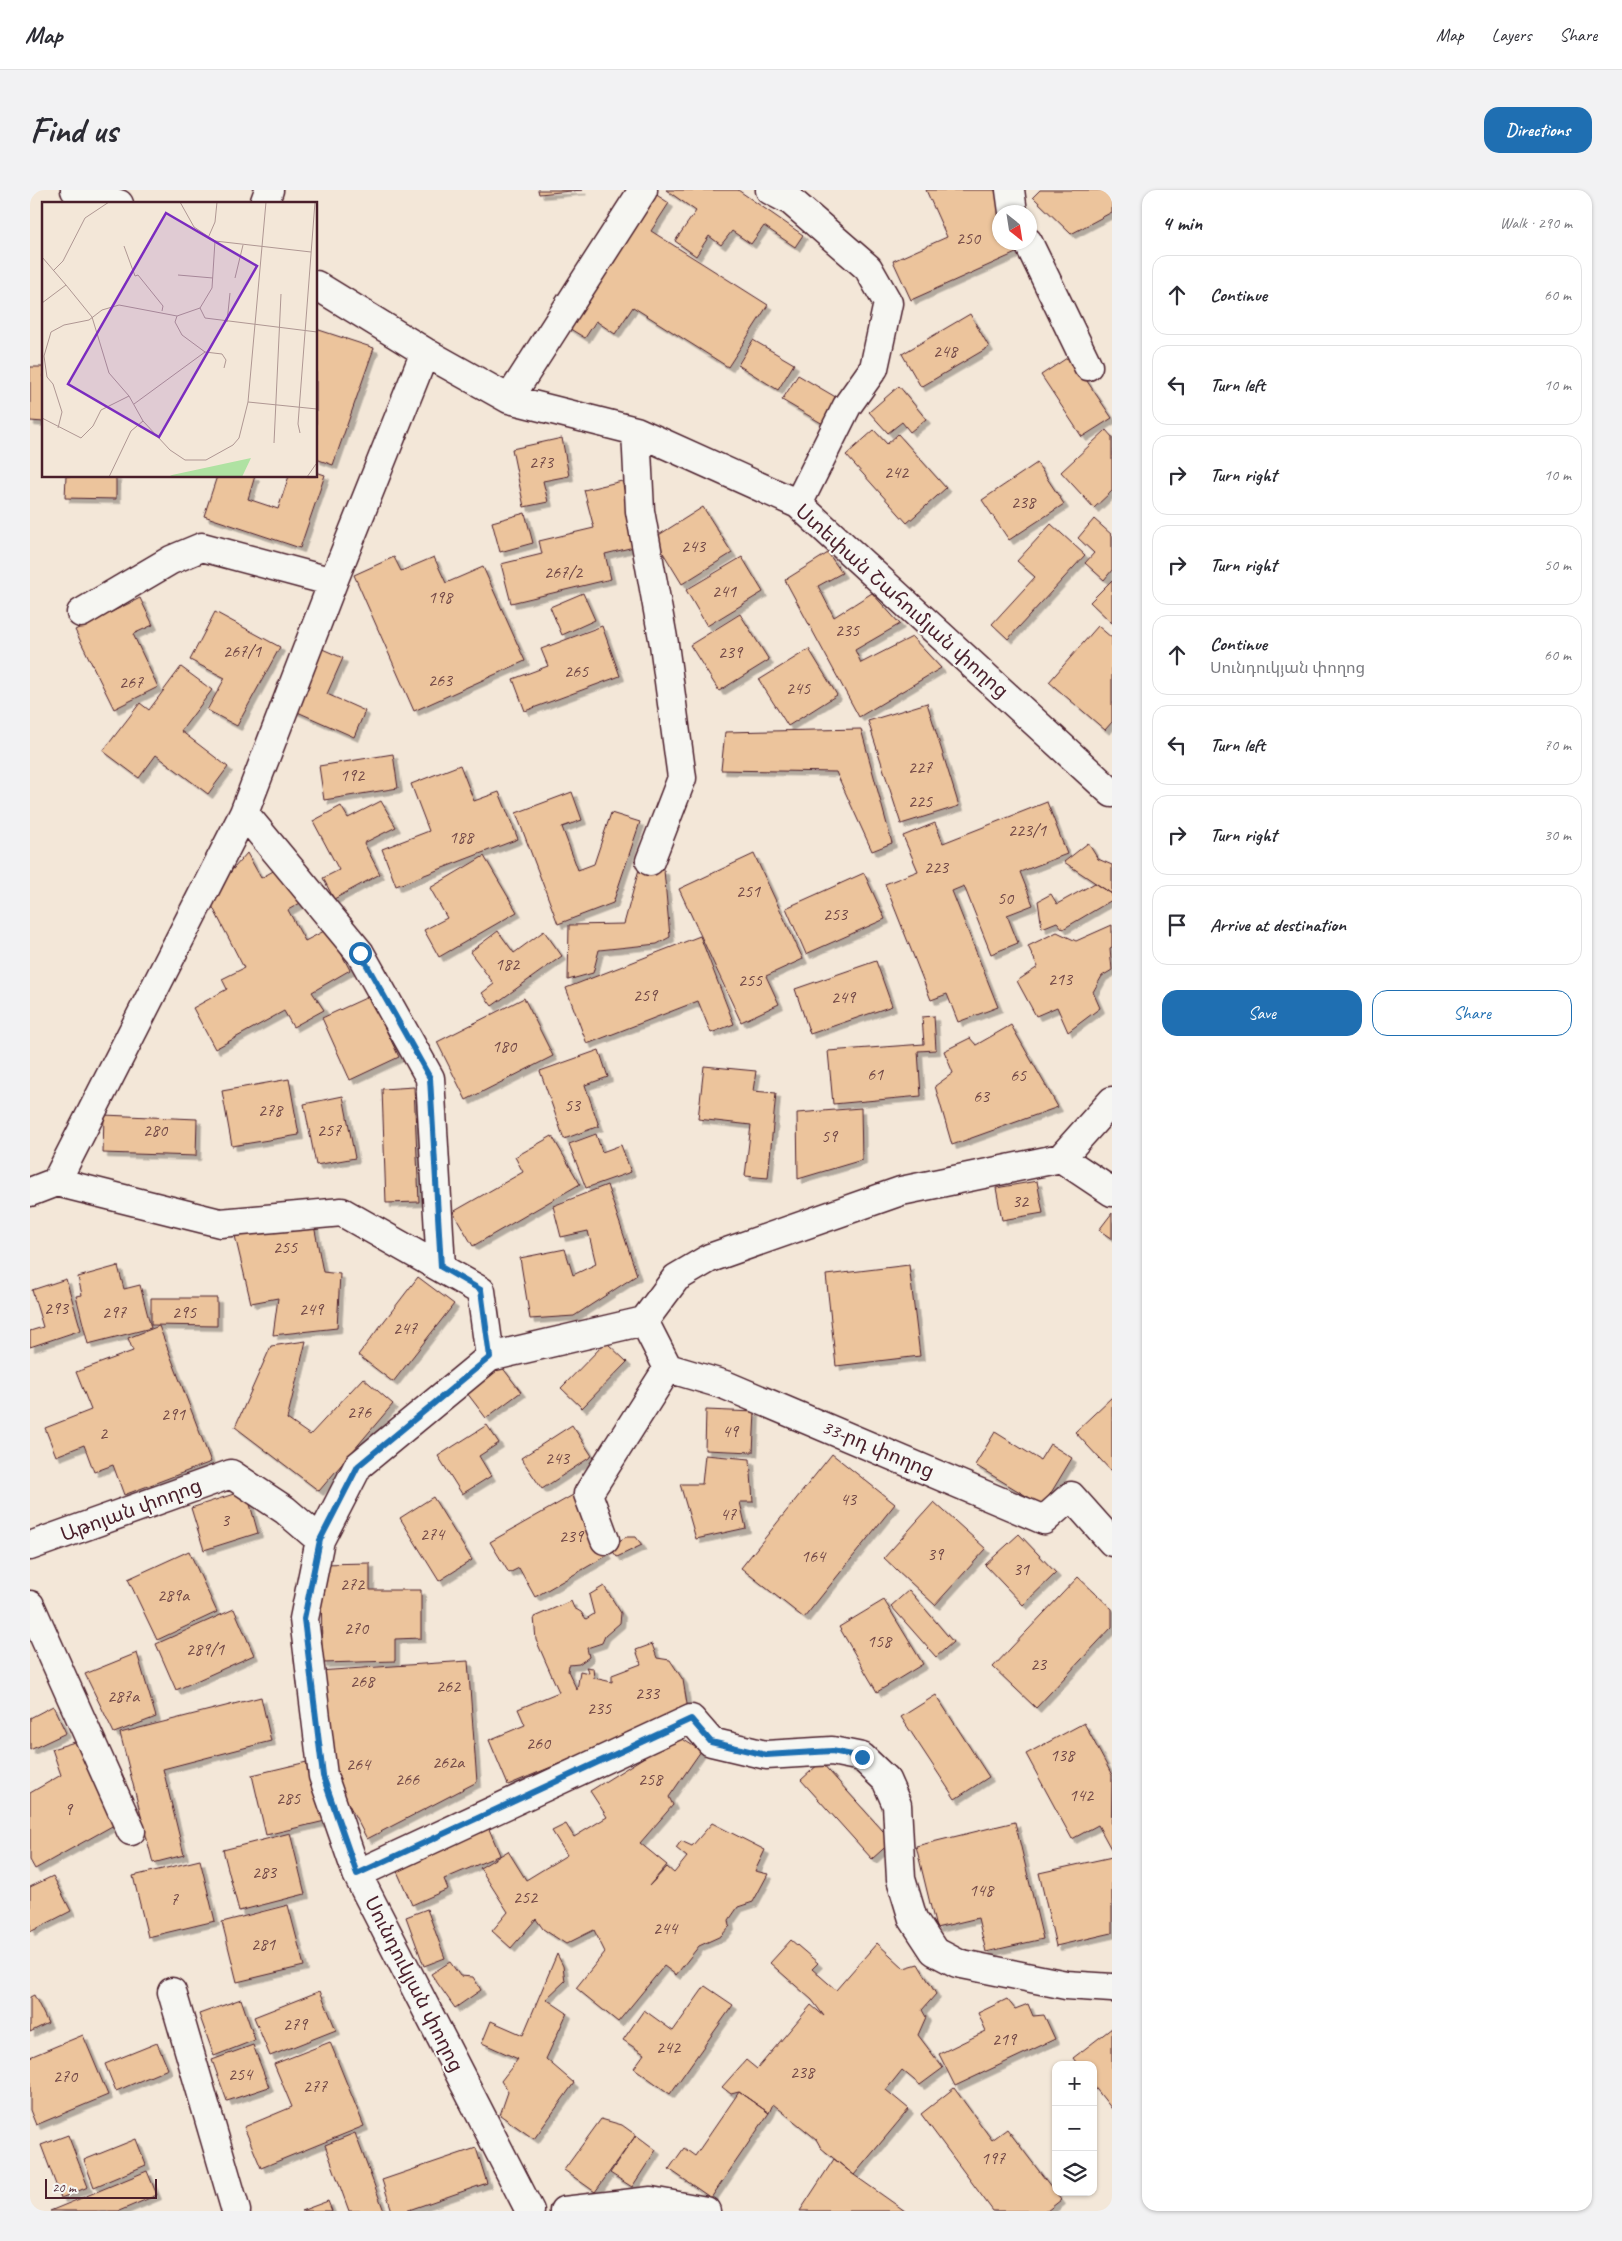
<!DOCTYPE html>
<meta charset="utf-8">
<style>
body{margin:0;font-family:Caveat,"Noto Sans Armenian",sans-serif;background:#f2f2f3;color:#2b2b33}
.controls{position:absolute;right:15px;bottom:15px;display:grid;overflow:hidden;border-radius:10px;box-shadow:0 1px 4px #0004}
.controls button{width:45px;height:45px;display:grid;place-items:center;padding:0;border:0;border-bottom:1px solid #e1e1e2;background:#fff;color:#2b2b33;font:25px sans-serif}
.compass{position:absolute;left:962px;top:15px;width:45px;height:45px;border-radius:50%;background:#fff;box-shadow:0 1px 4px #0004;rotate:150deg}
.scale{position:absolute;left:15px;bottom:12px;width:112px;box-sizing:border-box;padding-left:5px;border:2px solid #4a1f2b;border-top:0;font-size:14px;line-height:18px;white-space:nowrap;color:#4a1f2b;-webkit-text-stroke:4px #f6f6f2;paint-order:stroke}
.stop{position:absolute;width:15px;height:15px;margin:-11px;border:4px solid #1f6fb2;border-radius:50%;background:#fff}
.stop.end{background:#1f6fb2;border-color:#fff;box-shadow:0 1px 5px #0008}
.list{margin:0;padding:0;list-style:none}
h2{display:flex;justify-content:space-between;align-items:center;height:65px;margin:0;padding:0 20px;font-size:21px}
h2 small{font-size:16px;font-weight:400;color:#7c7c81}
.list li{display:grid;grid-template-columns:32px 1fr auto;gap:15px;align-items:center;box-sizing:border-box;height:80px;margin:0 10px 10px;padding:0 10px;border:1px solid #e1e1e2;border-radius:15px}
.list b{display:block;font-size:19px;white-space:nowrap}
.list p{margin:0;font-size:16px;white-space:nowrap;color:#7c7c81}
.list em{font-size:16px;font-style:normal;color:#7c7c81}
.actions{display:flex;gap:10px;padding:15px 20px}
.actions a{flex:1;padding:11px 0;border:1px solid #1f6fb2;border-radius:15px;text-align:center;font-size:18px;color:#1f6fb2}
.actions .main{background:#1f6fb2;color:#fff}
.icon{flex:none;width:28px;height:28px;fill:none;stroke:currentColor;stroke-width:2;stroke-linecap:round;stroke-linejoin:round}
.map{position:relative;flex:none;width:1082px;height:2021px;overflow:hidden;border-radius:15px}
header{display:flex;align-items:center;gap:30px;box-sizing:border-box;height:70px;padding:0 25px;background:#fff;border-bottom:1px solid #e1e1e2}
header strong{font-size:24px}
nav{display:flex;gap:28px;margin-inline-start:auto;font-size:18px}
.intro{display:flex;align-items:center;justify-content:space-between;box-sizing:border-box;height:120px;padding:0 30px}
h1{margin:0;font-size:35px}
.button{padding:12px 22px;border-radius:15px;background:#1f6fb2;color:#fff;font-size:18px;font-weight:700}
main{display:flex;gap:30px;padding:0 30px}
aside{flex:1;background:#fff;border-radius:15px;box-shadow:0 1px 4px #0004}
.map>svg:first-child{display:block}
</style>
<header>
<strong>Map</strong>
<nav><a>Map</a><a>Layers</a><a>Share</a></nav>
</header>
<div class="intro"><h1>Find us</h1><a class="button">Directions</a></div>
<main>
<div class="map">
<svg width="1082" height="2021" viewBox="0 0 1082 2021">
<defs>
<filter id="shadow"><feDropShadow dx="4.5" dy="4.5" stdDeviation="0" flood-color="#0004"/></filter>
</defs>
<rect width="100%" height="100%" fill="#f3e7d8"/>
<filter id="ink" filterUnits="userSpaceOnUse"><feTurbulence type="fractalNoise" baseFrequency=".02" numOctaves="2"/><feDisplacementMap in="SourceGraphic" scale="10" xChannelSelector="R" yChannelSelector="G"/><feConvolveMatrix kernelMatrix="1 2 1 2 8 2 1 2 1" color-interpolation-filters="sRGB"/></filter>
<g filter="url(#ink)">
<path fill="#ecc49c" stroke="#4a1f2b" filter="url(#shadow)" d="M508,0H552L509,4Z
M636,0H708L773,45L765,57L734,36L721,54L702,41L691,55L679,46L666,66L645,51L666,21Z
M896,0H971L969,52H995L997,58L881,110L863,71L917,47Z
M1010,0H1082V22L1041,44L1003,7Z
M622,2L639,13L621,41L738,115L698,177L603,117L585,144L566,131L555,148L537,137Z
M940,124L959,157L891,197L872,164Z
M286,139L344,158L303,275L286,269Z
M723,150L764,174L748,200L708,175Z
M1040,166L1082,228L1052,247L1011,185Z
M0,177H14V232L0,231Z
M768,185L809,209L793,234L752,210Z
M869,196L896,229L880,242L872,232L858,243L839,222Z
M844,240L857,254L868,244L916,298L877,333L816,265Z
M1076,240L1082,247V301L1064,318L1031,282Z
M532,248L539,286L513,291L518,312L494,317L482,259Z
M1007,273L1034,314L979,350L952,310Z
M286,282L295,285L270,358L174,326L187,286H225L218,309L248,319L259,286H286Z
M36,286H86V309L35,308Z
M592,291L608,356L575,364L581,389L481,413L471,374L512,364L509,351L564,338L554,300Z
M673,317L702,363L652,394L624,348Z
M495,323L503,353L470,362L462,332Z
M1064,329L1082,345V380L1074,390L1055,373L1064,363L1048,348Z
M1021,334L1055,365L978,449L962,434L1005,387L987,371Z
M798,363L812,383L788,396L804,427L842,403L870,434L825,460L831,473L882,447L911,478L829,527L755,390Z
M364,367L371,381L404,367L416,393L453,377L495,471L384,521L324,385Z
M712,367L733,402L677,436L656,400Z
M1082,390V433L1060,412Z
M553,403L565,430L532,445L520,417Z
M110,408L123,435L103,444L128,497L84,519L45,440Z
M185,422L250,457L207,536L177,520L195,488L160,470Z
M710,424L739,470L689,501L660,455Z
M572,436L590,486L495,521L483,489L518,476L511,459Z
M1068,436L1082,448V532L1075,540L1019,492Z
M290,458L313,468L297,504L335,521L324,547L263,520Z
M779,459L807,505L758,536L729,490Z
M151,477L182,500L151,541L198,577L178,604L126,565L109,588L73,561L110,513L119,520Z
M897,513L929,616L871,634L838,531Z
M831,539L862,653L842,661L806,582L691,580L695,542Z
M363,564L368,598L294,610L289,576Z
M430,575L444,611L469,602L488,649L366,696L352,659L399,641L381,594Z
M542,602L552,630L532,637L548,680L564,674L581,623L610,632L583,713L528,734L486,623Z
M351,611L366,637L334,653L350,684L304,709L293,688L309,680L283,631L311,616L318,628Z
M1017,612L1037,664L990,682L1003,715L977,725L988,753L961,764L934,696L922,701L968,817L928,832L917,804L901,810L855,694L888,681L873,646L905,633L913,653Z
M1058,653L1068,669L1082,675V704L1034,672Z
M217,663L231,688L252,676L272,712L258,720L275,751L298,739L320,780L282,802L294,820L263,837L254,821L185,859L163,818L197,799L192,789L214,778L178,708Z
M724,664L773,769L736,786L749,814L711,832L649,699Z
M454,666L487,722L409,767L394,740L417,728L400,698Z
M609,679L634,680L640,747L627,754L569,760L563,783L538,790L539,735L594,734Z
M834,683L855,729L776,764L756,718Z
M1065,693L1082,704V710L1033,739L1027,732L1012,738L1008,711L1021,704L1027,714Z
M1082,735V757L1080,758L1082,780L1072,786L1063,802L1070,818L1038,842L1027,817L1006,826L987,791L1008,777L998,756L1027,742L1046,751Z
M468,741L484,763L514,741L532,766L462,816L452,803L464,794L440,762Z
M670,746L704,834L681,843L668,811L557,854L536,798Z
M846,771L862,816L780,844L765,799Z
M340,806L369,867L320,890L292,828Z
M494,808L523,866L436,910L407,852Z
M904,826L906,860L888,861L891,906L803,914L798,861L894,854L892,827Z
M981,835L1028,917L922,955L905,896L923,883L914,861L940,848L946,855Z
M569,860L578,887L555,895L569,936L534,949L510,881Z
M674,876L726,881L723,901L746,903L738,988L715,986L721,935L668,929Z
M259,889L269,945L202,956L192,901Z
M384,897L389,1012L356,1013L352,899Z
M313,906L325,968L286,975L274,914Z
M831,918L832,970L768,989L767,923Z
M74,925L167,929L166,966L73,963Z
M566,944L572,962L591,955L601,982L556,998L539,954Z
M522,946L550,994L443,1056L423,1022L493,982L485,967Z
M1007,991L1013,1023L972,1030L966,998Z
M577,995L607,1085L544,1126L500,1129L490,1068L535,1059L543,1085L566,1074L558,1041L531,1047L523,1016Z
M1082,1023V1049L1069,1040Z
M283,1030L293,1082L310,1084L307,1138L243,1145L248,1108L221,1113L205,1046Z
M879,1075L890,1166L806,1176L796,1085Z
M88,1076L94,1099L110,1095L121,1138L58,1154L46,1106L52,1105L48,1087Z
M388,1087L424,1114L363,1192L328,1165Z
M36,1089L51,1140L0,1157V1141L13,1137L2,1100Z
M121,1108H187V1136L121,1135Z
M129,1136L181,1272L94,1305L83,1275L64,1282L54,1255L26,1266L15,1238L61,1220L46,1182L103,1161L98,1148Z
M276,1151L257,1229L280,1245L333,1188L363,1214L289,1301L205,1237L241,1156Z
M576,1152L597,1172L552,1218L531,1198Z
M472,1177L491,1202L456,1228L437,1203Z
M1082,1207V1282L1045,1242Z
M676,1220L725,1222L723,1262L675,1260Z
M457,1235L469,1253L449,1266L461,1286L432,1304L408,1266Z
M542,1235L562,1266L512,1299L491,1268Z
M965,1242L1010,1270L1020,1254L1042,1268L1013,1316L945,1275Z
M802,1264L865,1314L774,1428L711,1378Z
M675,1265L720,1269L723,1312H710L716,1338L666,1349L650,1294H672Z
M216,1300L228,1343L174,1360L161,1318Z
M543,1305L578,1365L505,1407L489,1378L479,1383L460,1352Z
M403,1307L442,1370L409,1391L370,1328Z
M904,1312L956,1359L905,1415L854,1368Z
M989,1344L1026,1383L993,1415L955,1375Z
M596,1347H606L612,1355L587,1367L578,1355L587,1349L589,1351Z
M159,1361L187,1422L127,1450L98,1389Z
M340,1373V1400H391V1448L365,1449V1471L292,1473L291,1374Z
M1048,1387L1082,1419V1437L1006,1518L963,1477Z
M574,1396L591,1423L590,1433L575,1446L572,1453L557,1458L559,1467L549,1474L539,1475L538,1481L547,1500L550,1481L559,1483L556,1477L563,1478L564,1488L582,1492V1485L611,1474L606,1460L622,1454L627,1468L640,1470L653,1490L658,1520L478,1595L459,1550L495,1535L488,1519L529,1502L506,1450L504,1427L541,1411L544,1418L551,1422L556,1429L564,1424L559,1405Z
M879,1400L923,1452L906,1467L861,1416Z
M854,1410L893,1474L847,1502L809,1437Z
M204,1419L224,1465L146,1500L126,1454Z
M107,1463L126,1527L84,1543L55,1484Z
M438,1471L447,1592L337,1649L296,1571L288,1481Z
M906,1505L959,1587L925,1609L871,1527Z
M231,1507L241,1551L133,1579L154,1665L123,1673L90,1543Z
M23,1516L36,1543L0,1560V1528Z
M1054,1533L1082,1585L1081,1659L1068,1635L1042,1649L996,1564Z
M648,1546L671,1561L639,1607L643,1615L610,1653L637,1675L619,1696L637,1677L644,1683L657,1667L646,1658L651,1651L662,1656L682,1633L735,1660L725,1681L738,1684L723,1712L708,1717L699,1730L700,1736L691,1746L669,1756L646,1785L634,1776L588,1832L546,1798L575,1762L564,1740L536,1754L513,1739L506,1729L481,1758L462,1741L478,1722L450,1678L478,1661L496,1690L537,1665L522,1641L536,1634L544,1647L577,1627L560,1601Z
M48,1551L84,1635L5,1679L0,1670V1603L31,1585L22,1559Z
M281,1571L295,1631L236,1645L222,1585Z
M791,1572L862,1651L842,1669L771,1590Z
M985,1632L1013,1749L956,1762L948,1728L906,1738L886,1656Z
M459,1639L470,1665L414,1689L418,1699L382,1715L366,1679Z
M260,1643L275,1704L209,1721L193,1660Z
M1082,1667V1743L1026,1756L1009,1683Z
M170,1670L185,1731L118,1747L103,1686Z
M23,1686L41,1721L0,1742V1697Z
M258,1715L274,1776L207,1792L192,1732Z
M397,1719L415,1768L394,1776L376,1727Z
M761,1750L788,1773L782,1779L806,1800L847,1753L874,1778L888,1774L906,1804L892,1820L896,1827L888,1845L913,1878L890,1895L872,1880L856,1900L879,1919L824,1985L791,1958L786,1949L743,1914L739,1923L709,1902L701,1904L692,1897L716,1870L727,1879L781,1815L794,1826L782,1810L740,1773Z
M527,1764L533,1776L535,1791L516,1809L537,1823L516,1869L544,1893L504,1949L470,1925L478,1902L471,1891L488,1869L452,1853L461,1831L493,1845Z
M420,1772L430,1786L443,1787L451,1800L425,1818L401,1784Z
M675,1796L703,1815L640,1904L604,1878L614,1864L593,1850L614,1820L643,1841Z
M290,1801L306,1840L240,1866L224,1827Z
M4,1805L18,1833L0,1842V1807Z
M211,1809L225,1850L184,1866L169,1824Z
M977,1809L985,1819L998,1814L1003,1826L1014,1825L1025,1849L925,1896L909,1864L956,1841L948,1823Z
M1082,1838V1919L1063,1895V1875H1048L1043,1868Z
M53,1845L78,1905L6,1935L0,1920V1867Z
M300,1852L334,1936L231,1978L214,1937L262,1917L244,1874Z
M127,1853L138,1879L86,1901L75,1874Z
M223,1855L239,1897L197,1911L182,1870Z
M924,1898L962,1950L977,1939L1031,2010L1017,2021H963L891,1924Z
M709,1902L739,1923L681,2008L639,1979L654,1958L665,1966Z
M571,1929L592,1935L606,1945L565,2002L534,1980Z
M325,1943L354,2021H319L295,1955Z
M38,1945L58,1997L31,2008L11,1955Z
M606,1945L626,1960L602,1997L580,1983Z
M106,1949L116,1975L64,1997L54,1970Z
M446,1958L457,1993L376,2021H362L352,1990Z
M804,1969L824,1985L875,2021H770Z
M117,1981L127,2005L89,2021H20Z
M298,2011L302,2021H271Z"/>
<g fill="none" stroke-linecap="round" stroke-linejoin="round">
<g stroke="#4a1f2b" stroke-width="31">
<path id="minor" d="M45,0L89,14
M740,0L761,11L838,78L858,113L844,178L817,216L768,314
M980,0L983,22
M234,14L239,0
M998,52L1058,176
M286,95L395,162L479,209L606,241L768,314L1082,603
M479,209L613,0
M606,241L610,321L634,454L652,588L620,671
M51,423L141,370L172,357L303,392
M214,623L330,763L400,888L411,1077
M1031,968L1082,1002
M26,992L214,623L303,392L395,162
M0,1002L26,992L190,1033L312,1022L451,1101L460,1167
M614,1131L638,1178L695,1195L1014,1330L1041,1306L1082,1352
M290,1350L274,1429L293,1586L327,1684L500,2021
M575,1350L558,1304L638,1178
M0,1356L201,1284L255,1320L290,1350L328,1276L460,1167L614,1131L646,1088L680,1068L871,1001L1031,968L1082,911
M0,1415L101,1641
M327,1684L661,1529L681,1552L736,1565L802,1561L832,1567L856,1590L867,1615L871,1689L883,1729L904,1761L927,1773L1036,1795L1082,1798
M142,1802L206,2021
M534,2021L621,2011L676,2021"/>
</g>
<use href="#minor" stroke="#f6f6f2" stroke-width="28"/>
</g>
</g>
<g fill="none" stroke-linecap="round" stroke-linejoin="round" filter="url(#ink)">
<path stroke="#1f6fb2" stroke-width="6" d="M330,763L400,888L411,1077L451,1100L460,1167L328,1276L290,1350L274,1429L293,1586L327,1684L661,1529L681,1552L736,1565L802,1561L832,1567"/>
</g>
<g text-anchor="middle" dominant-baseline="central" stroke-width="4" stroke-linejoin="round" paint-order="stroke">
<g font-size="18" fill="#724847">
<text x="938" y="48">250</text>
<text x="915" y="161">248</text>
<text x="511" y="272">273</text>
<text x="866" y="282">242</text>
<text x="993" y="312">238</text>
<text x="663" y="356">243</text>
<text x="533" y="382">267/2</text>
<text x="694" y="401">241</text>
<text x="410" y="407">198</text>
<text x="817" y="440">235</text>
<text x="212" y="461">267/1</text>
<text x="700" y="462">239</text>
<text x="546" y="481">265</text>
<text x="410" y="490">263</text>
<text x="101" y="492">267</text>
<text x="768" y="498">245</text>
<text x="890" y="577">227</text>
<text x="322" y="585">192</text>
<text x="890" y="611">225</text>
<text x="997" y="640">223/1</text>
<text x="431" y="647">188</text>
<text x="906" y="677">223</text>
<text x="718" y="701">251</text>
<text x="975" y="708">50</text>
<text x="805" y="724">253</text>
<text x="477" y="774">182</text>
<text x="1030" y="789">213</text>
<text x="720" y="790">255</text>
<text x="615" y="805">259</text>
<text x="813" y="807">249</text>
<text x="474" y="856">180</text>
<text x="845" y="884">61</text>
<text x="988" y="885">65</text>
<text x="951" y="906">63</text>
<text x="542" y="915">53</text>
<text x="240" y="920">278</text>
<text x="125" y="940">280</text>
<text x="299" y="940">257</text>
<text x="799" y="946">59</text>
<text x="990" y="1011">32</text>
<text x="255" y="1057">255</text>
<text x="26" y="1118">293</text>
<text x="281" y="1119">249</text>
<text x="84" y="1122">297</text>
<text x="154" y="1122">295</text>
<text x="375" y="1138">247</text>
<text x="329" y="1222">276</text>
<text x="143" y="1224">291</text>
<text x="700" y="1241">49</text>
<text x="73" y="1243">2</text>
<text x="527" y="1268">243</text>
<text x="818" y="1309">43</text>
<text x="698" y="1324">47</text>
<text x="195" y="1330">3</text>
<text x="402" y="1344">274</text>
<text x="541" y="1346">239</text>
<text x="905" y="1364">39</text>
<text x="783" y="1366">164</text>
<text x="991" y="1379">31</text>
<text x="322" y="1394">272</text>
<text x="143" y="1405">289а</text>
<text x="326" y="1438">270</text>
<text x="849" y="1451">158</text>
<text x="175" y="1459">289/1</text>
<text x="1008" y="1474">23</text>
<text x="332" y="1491">268</text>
<text x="418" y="1496">262</text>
<text x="617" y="1503">233</text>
<text x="93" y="1506">287а</text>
<text x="569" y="1518">235</text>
<text x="508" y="1553">260</text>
<text x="1032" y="1565">138</text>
<text x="418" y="1572">262a</text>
<text x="328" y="1574">264</text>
<text x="377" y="1589">266</text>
<text x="620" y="1589">258</text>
<text x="1051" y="1605">142</text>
<text x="258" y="1608">285</text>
<text x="38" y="1619">9</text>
<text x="234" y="1682">283</text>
<text x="951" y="1700">148</text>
<text x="495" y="1707">252</text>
<text x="144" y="1709">7</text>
<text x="635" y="1738">244</text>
<text x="233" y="1754">281</text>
<text x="265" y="1834">279</text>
<text x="974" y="1849">219</text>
<text x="638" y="1857">242</text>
<text x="772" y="1882">238</text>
<text x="210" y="1884">254</text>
<text x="35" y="1886">270</text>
<text x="285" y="1896">277</text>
<text x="963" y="1968">197</text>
</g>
<g font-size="20" fill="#4a1f2b" stroke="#f6f6f2">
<text transform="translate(872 411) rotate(42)">Ստեփան Շահումյան փողոց</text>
<text transform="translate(848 1259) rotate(23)">33-րդ փողոց</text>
<text transform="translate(101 1320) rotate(-20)">Աթոյան փողոց</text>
<text transform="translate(384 1794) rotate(63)">Սունդուկյան փողոց</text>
</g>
</g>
<g transform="translate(12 12)">
<rect width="275" height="275" fill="#f3e7d8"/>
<path d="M209,256L200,275H126L130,273Z" fill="#afe2a2"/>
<path fill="none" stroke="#af9793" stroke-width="1" d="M138,0L152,25L173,39L269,50M166,36L173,20L175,0M82,44L93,74L96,73L121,104L120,109M0,55L24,83L0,101M11,69L21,59L43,16L67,0M136,73L171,76M193,76L201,43M24,83L50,115L67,171L87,194L101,219L128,248L143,258H164L191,243L197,236L206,200L224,0M158,106L170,86L173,39M135,114L133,120L140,133L163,150L180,152L184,158L182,166M185,120L188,91M206,200L275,207M92,202L163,150M0,216L39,236L51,224L59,208L87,194M16,226L20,210L11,182L5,175L2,154L9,130L22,123L47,118L60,108L77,103L135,114L158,106L163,116L275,130M258,231L256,222L273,0M232,241L239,92M67,275L89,229L101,219M265,275L274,262"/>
<path fill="#7b2cbf" fill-opacity="0.15" stroke="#7b2cbf" stroke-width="2.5" d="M124,11L215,64L117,235L26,182Z"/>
<rect width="275" height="275" fill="none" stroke="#4a1f2b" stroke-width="2.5"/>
</g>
</svg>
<div class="controls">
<button>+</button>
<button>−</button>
<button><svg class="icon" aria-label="layers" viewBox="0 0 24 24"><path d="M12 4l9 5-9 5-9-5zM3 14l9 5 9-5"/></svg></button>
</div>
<svg class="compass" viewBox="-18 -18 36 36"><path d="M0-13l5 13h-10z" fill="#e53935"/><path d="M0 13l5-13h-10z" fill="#7c7c81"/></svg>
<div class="scale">20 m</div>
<div class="stop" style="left:330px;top:763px"></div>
<div class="stop end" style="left:832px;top:1567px"></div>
</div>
<aside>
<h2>4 min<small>Walk · 290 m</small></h2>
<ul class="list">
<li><svg class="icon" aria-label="ahead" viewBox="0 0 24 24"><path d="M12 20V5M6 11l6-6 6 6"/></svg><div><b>Continue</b></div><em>60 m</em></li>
<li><svg class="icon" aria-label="left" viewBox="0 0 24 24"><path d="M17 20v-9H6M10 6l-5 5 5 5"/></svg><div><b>Turn left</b></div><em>10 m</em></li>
<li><svg class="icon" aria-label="right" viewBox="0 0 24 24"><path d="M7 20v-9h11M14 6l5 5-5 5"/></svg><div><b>Turn right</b></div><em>10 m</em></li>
<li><svg class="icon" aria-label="right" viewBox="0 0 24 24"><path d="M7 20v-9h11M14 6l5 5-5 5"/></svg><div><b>Turn right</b></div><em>50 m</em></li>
<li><svg class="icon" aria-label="ahead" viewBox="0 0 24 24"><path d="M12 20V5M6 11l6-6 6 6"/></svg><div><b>Continue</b><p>Սունդուկյան փողոց</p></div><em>60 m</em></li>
<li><svg class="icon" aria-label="left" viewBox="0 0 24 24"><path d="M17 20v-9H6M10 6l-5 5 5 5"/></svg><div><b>Turn left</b></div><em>70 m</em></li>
<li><svg class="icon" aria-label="right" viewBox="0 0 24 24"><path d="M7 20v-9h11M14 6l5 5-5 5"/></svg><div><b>Turn right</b></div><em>30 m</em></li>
<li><svg class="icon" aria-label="arrive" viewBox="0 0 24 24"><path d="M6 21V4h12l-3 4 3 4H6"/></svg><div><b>Arrive at destination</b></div></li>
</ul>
<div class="actions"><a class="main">Save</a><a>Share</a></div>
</aside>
</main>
